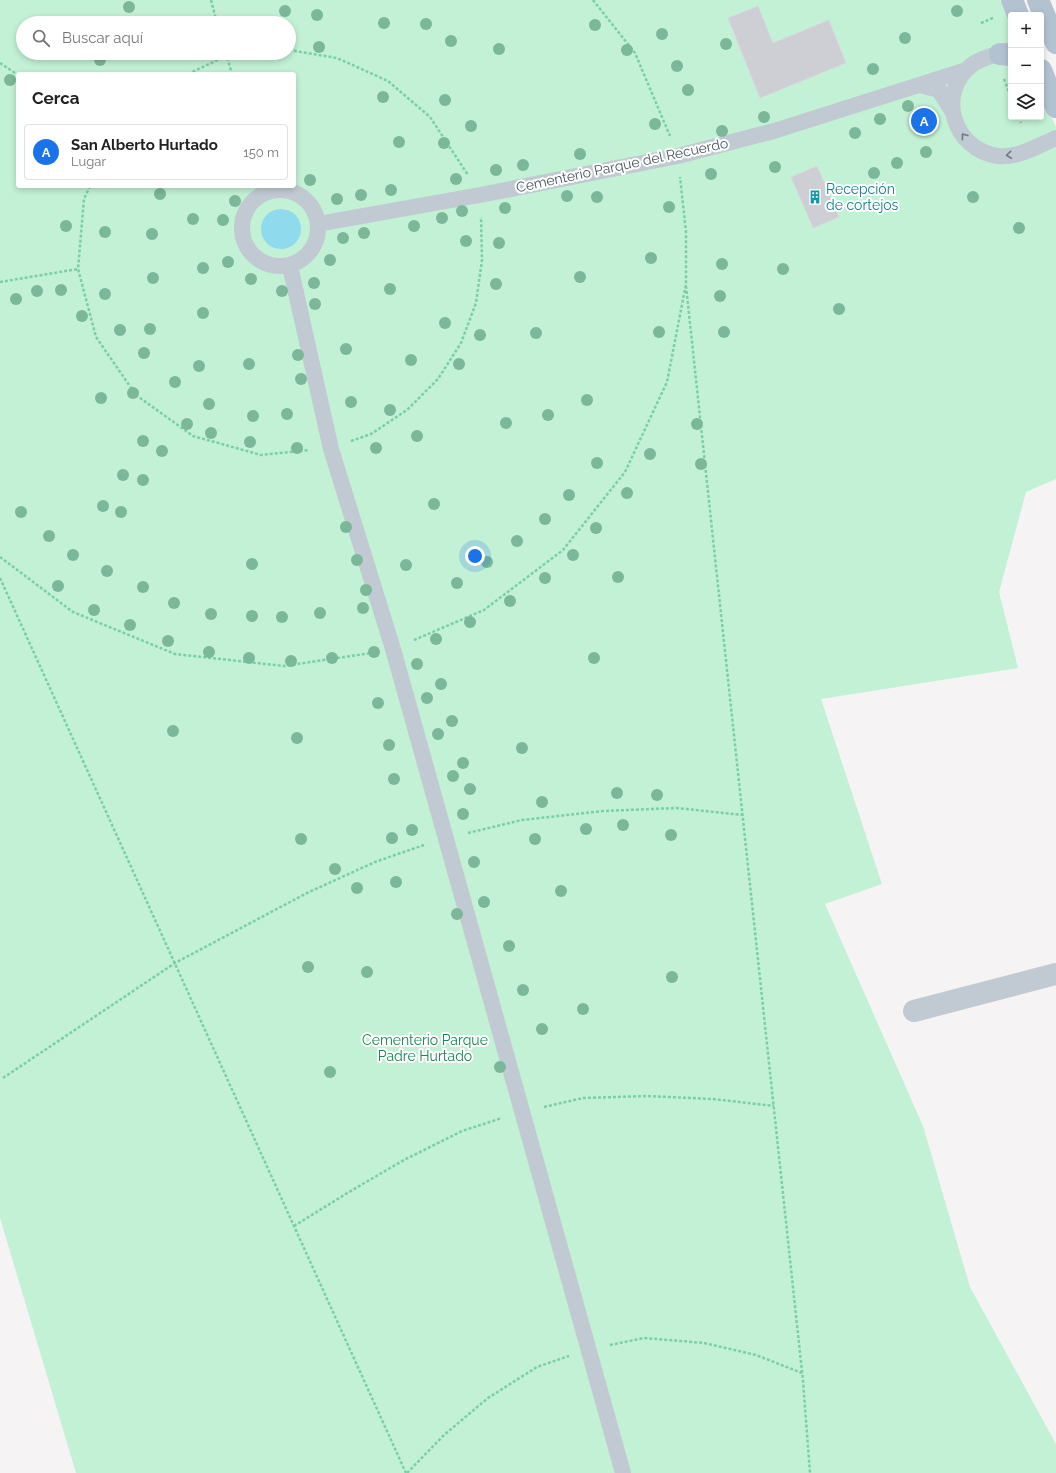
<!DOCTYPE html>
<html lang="es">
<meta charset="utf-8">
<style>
body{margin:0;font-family:Raleway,sans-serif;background:#f6f6f6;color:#222}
.controls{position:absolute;right:12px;top:12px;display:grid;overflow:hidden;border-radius:4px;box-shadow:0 2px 6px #0003}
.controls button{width:36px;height:36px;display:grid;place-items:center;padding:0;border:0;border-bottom:1px solid #e0e0e0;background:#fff;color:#222;font:20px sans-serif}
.you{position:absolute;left:475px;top:556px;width:14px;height:14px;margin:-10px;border:3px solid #fff;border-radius:50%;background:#1a73e8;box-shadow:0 0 0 6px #1a73e833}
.badge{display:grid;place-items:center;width:26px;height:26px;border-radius:50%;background:#1a73e8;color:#fff;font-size:13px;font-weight:700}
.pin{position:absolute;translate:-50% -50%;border:2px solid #fff;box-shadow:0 1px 4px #0006}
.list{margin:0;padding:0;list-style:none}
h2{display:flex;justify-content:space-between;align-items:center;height:52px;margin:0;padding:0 16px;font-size:17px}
h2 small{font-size:13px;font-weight:400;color:#767676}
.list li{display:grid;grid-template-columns:26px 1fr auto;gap:12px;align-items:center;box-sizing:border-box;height:56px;margin:0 8px 8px;padding:0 8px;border:1px solid #e0e0e0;border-radius:4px}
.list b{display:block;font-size:15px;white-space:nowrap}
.list p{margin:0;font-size:13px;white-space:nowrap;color:#767676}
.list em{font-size:13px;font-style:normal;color:#767676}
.icon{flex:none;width:22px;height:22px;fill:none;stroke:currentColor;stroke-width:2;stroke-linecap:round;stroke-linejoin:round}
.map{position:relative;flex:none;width:1056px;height:1473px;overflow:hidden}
.search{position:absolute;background:#fff;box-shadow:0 2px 6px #0003;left:16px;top:16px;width:280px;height:44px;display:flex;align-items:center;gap:10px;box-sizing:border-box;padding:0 14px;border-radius:22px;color:#767676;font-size:15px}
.panel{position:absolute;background:#fff;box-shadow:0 2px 6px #0003;left:16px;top:72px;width:280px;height:116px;border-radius:4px}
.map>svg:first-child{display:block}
</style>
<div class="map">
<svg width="1056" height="1473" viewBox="0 0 1056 1473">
<rect width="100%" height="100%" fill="#f5f3f3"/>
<path fill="#c3f1d5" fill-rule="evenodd" d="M0,0H1000L1011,25V117H1041V93L1056,127V479L1026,492L999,592L1018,668L821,699L882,884L825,904L923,1126L970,1287L1056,1444V1473H76L0,1218ZM23,23H289V53H23ZM18,74H294V186H18Z"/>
<path fill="#90daee" d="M261 229a20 20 0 1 1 40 0a20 20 0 1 1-40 0Z"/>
<path fill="#cdcfd5" stroke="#d7d9de" d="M758,6L773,43L829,20L846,63L760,98L728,18Z
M817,166L839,217L813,228L791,177Z"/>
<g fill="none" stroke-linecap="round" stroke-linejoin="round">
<path stroke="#7ad0a6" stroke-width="2.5" stroke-dasharray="3 2" stroke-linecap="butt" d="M211,0L217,23
M593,0L635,53L670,136
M981,23L993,18
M289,50L337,58L388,81L430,117L468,175
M226,53L232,74
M0,63L18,75
M188,74L226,56L250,53
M1004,79L1011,97
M1019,117L1021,123
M90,186L84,199L78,269L96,337L136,395L193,436L261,455L309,450
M267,186L269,191
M0,282L78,269
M686,286L803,1381L810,1473
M351,441L371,434L407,410L438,379L461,343L476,303L482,260L481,217
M0,557L73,612L175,654L284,666L371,653
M0,578L406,1473
M414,640L484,610L563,550L625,472L667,382L686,284V232L680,177
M468,833L522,820L603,811L676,808L743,815
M3,1078L175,963L307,893L375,862L424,845
M544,1107L583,1098L647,1096L713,1099L774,1106
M294,1226L349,1192L404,1160L462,1131L502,1118
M610,1345L644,1338L704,1343L756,1355L802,1373
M407,1473L444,1435L488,1398L537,1367L569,1356"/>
<path stroke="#c1cad2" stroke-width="16" d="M1010,50C998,55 984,56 973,64C935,92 953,150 998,156C1018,158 1038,146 1056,138
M920,85L939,90L952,111
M242 228a38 38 0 1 1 76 0a38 38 0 1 1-76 0Z
M318,224L480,195L678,156L774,131L966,70
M290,266L331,449L393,649L623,1473"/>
<path stroke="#c1cad2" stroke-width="22" d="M914,1011L1056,974"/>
<path stroke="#b3c2d1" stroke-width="22" d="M1012,0L1018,15
M1038,0L1056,43
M1000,54L1011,55
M1041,70L1056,107"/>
</g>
<g fill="#7bb799">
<circle cx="129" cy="7" r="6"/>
<circle cx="285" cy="11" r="6"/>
<circle cx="957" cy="11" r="6"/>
<circle cx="317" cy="15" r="6"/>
<circle cx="384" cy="23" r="6"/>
<circle cx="426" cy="24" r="6"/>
<circle cx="595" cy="25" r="6"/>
<circle cx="662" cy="34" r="6"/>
<circle cx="905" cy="38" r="6"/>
<circle cx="451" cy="41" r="6"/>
<circle cx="726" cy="44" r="6"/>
<circle cx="319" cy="47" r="6"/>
<circle cx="499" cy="49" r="6"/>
<circle cx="627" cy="50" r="6"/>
<circle cx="100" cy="60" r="6"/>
<circle cx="677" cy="66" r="6"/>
<circle cx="873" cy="69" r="6"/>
<circle cx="10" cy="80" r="6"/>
<circle cx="688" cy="90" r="6"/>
<circle cx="383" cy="97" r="6"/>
<circle cx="445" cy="100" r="6"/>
<circle cx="908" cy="106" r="6"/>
<circle cx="764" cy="117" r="6"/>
<circle cx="880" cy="119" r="6"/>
<circle cx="655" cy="124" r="6"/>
<circle cx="471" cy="126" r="6"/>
<circle cx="722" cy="131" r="6"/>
<circle cx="855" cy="133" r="6"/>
<circle cx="399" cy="142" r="6"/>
<circle cx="444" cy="143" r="6"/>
<circle cx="926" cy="152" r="6"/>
<circle cx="580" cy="154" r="6"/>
<circle cx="897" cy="163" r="6"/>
<circle cx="523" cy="165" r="6"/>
<circle cx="775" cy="167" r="6"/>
<circle cx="496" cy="170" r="6"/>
<circle cx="874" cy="173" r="6"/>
<circle cx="711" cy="174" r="6"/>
<circle cx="456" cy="179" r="6"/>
<circle cx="310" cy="180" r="6"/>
<circle cx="391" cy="190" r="6"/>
<circle cx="160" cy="194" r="6"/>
<circle cx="361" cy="195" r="6"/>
<circle cx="567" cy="196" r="6"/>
<circle cx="597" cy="197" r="6"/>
<circle cx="973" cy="197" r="6"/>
<circle cx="337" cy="199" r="6"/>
<circle cx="235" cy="201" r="6"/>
<circle cx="669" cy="207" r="6"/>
<circle cx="505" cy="208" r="6"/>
<circle cx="462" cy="211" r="6"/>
<circle cx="442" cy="218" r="6"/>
<circle cx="193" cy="219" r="6"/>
<circle cx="223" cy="220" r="6"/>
<circle cx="66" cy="226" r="6"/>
<circle cx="414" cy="226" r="6"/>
<circle cx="1019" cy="228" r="6"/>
<circle cx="105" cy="232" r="6"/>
<circle cx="364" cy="233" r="6"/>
<circle cx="152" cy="234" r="6"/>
<circle cx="343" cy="238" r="6"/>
<circle cx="466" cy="241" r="6"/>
<circle cx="499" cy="243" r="6"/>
<circle cx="651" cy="258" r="6"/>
<circle cx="330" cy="260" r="6"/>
<circle cx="228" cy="262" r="6"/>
<circle cx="722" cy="264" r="6"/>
<circle cx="203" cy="268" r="6"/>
<circle cx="783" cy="269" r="6"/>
<circle cx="580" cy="277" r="6"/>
<circle cx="153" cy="278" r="6"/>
<circle cx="251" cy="279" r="6"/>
<circle cx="314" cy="283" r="6"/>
<circle cx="496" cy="284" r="6"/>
<circle cx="390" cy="289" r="6"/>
<circle cx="61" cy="290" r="6"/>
<circle cx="37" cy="291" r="6"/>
<circle cx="282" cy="291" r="6"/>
<circle cx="105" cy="294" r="6"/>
<circle cx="720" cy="296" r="6"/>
<circle cx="16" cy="299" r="6"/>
<circle cx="315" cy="304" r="6"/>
<circle cx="839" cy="309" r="6"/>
<circle cx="203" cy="313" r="6"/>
<circle cx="82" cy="316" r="6"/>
<circle cx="445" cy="323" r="6"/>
<circle cx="150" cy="329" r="6"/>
<circle cx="120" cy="330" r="6"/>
<circle cx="659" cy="332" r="6"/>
<circle cx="724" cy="332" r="6"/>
<circle cx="536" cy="333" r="6"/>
<circle cx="480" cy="335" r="6"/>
<circle cx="346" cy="349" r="6"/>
<circle cx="144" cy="353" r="6"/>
<circle cx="298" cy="355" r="6"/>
<circle cx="411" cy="360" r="6"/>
<circle cx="249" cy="364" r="6"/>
<circle cx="459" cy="364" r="6"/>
<circle cx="199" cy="366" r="6"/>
<circle cx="301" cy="379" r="6"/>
<circle cx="175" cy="382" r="6"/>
<circle cx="133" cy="393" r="6"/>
<circle cx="101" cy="398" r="6"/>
<circle cx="587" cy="400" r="6"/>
<circle cx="351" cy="402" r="6"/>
<circle cx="209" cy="404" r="6"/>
<circle cx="390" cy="410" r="6"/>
<circle cx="287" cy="414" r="6"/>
<circle cx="548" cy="415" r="6"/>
<circle cx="253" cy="416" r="6"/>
<circle cx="506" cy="423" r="6"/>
<circle cx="187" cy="424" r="6"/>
<circle cx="697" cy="424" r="6"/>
<circle cx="211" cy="433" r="6"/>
<circle cx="417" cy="436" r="6"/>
<circle cx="143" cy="441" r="6"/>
<circle cx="250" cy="442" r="6"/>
<circle cx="297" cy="448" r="6"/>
<circle cx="376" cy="448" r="6"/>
<circle cx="162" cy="451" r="6"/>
<circle cx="650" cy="454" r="6"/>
<circle cx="597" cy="463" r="6"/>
<circle cx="701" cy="464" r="6"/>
<circle cx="123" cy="475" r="6"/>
<circle cx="143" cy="480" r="6"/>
<circle cx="627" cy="493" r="6"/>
<circle cx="569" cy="495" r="6"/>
<circle cx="434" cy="504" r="6"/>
<circle cx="103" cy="506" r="6"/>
<circle cx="21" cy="512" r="6"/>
<circle cx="121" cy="512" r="6"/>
<circle cx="545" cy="519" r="6"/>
<circle cx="346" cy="527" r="6"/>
<circle cx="596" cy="528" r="6"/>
<circle cx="49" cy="536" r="6"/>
<circle cx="517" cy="541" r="6"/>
<circle cx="73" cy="555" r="6"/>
<circle cx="573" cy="555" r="6"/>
<circle cx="357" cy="560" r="6"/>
<circle cx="487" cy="562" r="6"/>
<circle cx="252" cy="564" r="6"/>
<circle cx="406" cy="565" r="6"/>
<circle cx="107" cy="571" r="6"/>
<circle cx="618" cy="577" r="6"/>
<circle cx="545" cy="578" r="6"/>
<circle cx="457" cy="583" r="6"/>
<circle cx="58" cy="586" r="6"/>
<circle cx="143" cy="587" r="6"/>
<circle cx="366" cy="590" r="6"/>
<circle cx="510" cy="601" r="6"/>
<circle cx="174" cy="603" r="6"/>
<circle cx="363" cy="608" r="6"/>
<circle cx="94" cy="610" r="6"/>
<circle cx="320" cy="613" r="6"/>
<circle cx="211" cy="614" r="6"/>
<circle cx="252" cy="616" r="6"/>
<circle cx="282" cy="617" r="6"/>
<circle cx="470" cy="622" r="6"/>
<circle cx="130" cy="625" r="6"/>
<circle cx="436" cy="639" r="6"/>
<circle cx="168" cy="641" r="6"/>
<circle cx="209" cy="652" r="6"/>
<circle cx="374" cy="652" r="6"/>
<circle cx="249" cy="658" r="6"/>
<circle cx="332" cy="658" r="6"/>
<circle cx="594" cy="658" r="6"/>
<circle cx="291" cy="661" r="6"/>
<circle cx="417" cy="664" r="6"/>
<circle cx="441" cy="684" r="6"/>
<circle cx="427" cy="698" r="6"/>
<circle cx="378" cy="703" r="6"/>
<circle cx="452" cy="721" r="6"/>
<circle cx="173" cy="731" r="6"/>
<circle cx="438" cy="734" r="6"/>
<circle cx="297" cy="738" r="6"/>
<circle cx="389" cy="745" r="6"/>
<circle cx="522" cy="748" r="6"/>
<circle cx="463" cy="763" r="6"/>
<circle cx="453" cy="776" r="6"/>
<circle cx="394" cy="779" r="6"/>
<circle cx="470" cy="789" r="6"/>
<circle cx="617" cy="793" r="6"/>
<circle cx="657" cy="795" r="6"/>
<circle cx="542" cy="802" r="6"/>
<circle cx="463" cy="814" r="6"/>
<circle cx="623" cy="825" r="6"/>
<circle cx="586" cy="829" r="6"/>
<circle cx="412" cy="830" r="6"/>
<circle cx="671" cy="835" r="6"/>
<circle cx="392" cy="838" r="6"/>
<circle cx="301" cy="839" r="6"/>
<circle cx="535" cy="839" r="6"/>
<circle cx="474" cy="862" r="6"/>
<circle cx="335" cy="869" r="6"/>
<circle cx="396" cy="882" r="6"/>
<circle cx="357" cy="888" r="6"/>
<circle cx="561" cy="891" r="6"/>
<circle cx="484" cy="902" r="6"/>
<circle cx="457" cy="914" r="6"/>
<circle cx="509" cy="946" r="6"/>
<circle cx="308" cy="967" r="6"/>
<circle cx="367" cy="972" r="6"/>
<circle cx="672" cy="977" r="6"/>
<circle cx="523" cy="990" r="6"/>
<circle cx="583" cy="1009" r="6"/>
<circle cx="542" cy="1029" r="6"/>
<circle cx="500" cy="1067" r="6"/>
<circle cx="330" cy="1072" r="6"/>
</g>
<defs><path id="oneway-chevron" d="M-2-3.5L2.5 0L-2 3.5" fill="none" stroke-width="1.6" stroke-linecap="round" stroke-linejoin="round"/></defs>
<g stroke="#6e7983">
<use href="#oneway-chevron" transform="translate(964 136) rotate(-127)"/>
<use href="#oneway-chevron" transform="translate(1009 155) rotate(174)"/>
</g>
<defs>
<g id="building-bare" transform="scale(1.08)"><path d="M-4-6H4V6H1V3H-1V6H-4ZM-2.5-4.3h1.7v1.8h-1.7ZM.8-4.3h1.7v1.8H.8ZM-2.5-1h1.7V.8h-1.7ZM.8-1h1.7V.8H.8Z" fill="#0f9aa8" stroke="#fff" stroke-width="2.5" paint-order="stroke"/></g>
</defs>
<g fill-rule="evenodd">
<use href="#building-bare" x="815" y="197"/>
</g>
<g text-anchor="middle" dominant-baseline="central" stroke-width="4" stroke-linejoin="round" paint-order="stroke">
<g font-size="14" fill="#4a5661" stroke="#fff">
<text transform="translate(622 165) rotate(-12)">Cementerio Parque del Recuerdo</text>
</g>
<g font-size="14" fill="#0d838f" stroke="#fff" text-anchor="start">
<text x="826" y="189">Recepción<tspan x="826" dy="16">de cortejos</tspan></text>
</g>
<g font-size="14" fill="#17864f" stroke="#fff">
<text x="425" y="1040">Cementerio Parque<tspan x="425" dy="16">Padre Hurtado</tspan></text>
</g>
</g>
</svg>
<div class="controls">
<button>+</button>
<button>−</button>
<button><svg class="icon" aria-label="layers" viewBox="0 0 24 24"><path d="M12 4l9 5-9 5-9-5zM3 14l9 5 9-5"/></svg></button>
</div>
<div class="you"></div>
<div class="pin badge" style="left:924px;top:121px">A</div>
<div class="search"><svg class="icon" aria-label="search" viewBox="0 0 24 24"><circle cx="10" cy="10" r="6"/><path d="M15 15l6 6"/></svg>Buscar aquí</div>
<section class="panel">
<h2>Cerca<small></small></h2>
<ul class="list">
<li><span class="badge">A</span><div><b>San Alberto Hurtado</b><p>Lugar</p></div><em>150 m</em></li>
</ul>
</section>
</div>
